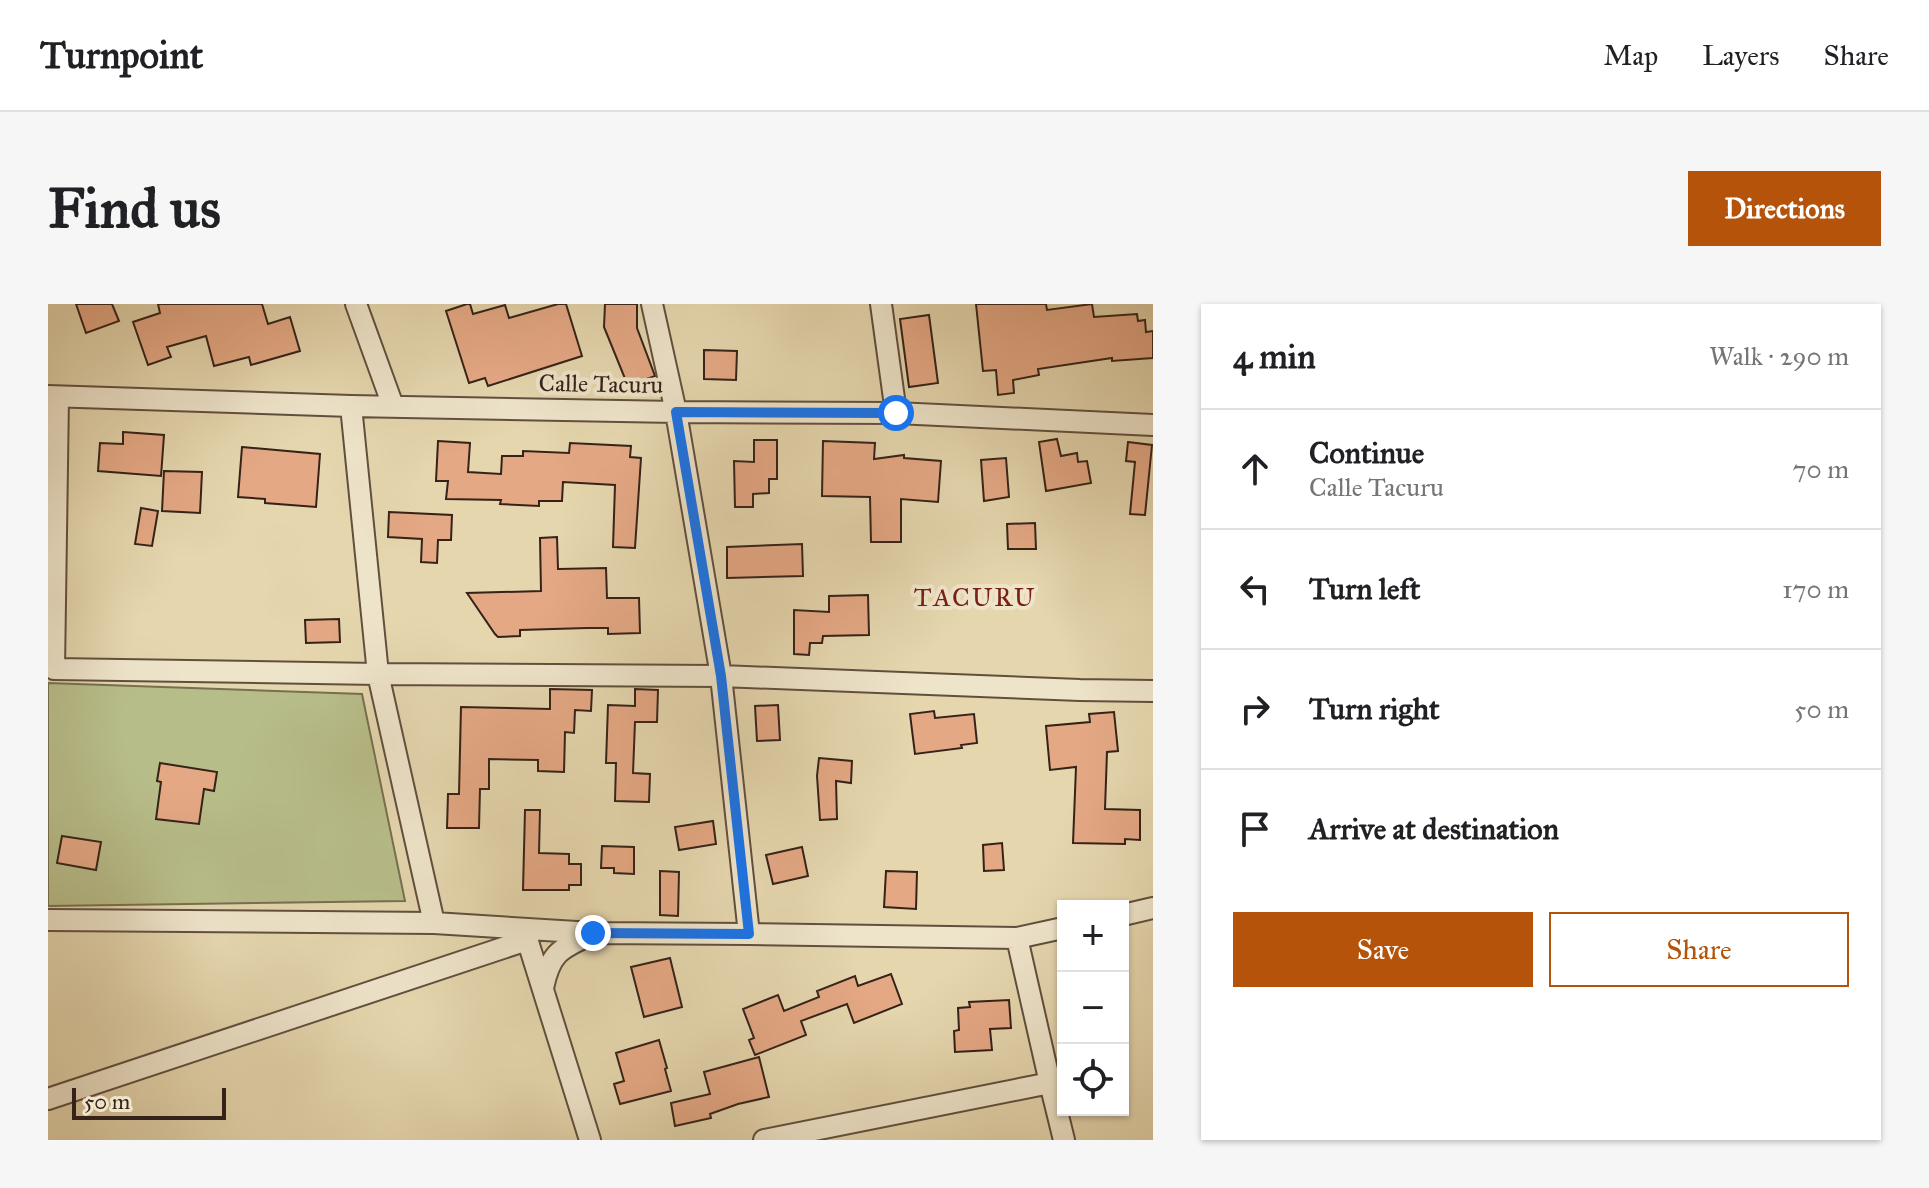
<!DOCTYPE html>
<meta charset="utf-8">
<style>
body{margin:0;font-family:"IM FELL Great Primer",serif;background:#f6f6f6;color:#202124}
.controls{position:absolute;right:24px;bottom:24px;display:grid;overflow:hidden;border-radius:0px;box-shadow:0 2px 6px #0004}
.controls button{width:72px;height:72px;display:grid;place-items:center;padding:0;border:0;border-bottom:2px solid #e0e0e0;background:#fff;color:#202124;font:40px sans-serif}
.scale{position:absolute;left:24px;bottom:20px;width:154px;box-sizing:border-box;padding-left:8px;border:4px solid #352218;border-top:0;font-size:22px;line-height:28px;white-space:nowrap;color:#352218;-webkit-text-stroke:6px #eee4ca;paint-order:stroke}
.stop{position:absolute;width:24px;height:24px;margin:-18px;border:6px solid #1a73e8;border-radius:50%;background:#fff}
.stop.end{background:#1a73e8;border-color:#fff;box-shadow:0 2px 8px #0008}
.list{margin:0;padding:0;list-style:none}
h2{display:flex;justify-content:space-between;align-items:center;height:104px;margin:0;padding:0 32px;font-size:34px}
h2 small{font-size:26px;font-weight:400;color:#757577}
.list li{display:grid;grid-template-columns:52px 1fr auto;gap:24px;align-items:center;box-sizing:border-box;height:120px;padding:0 32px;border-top:2px solid #e0e0e0}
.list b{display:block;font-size:30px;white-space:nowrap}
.list p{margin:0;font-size:26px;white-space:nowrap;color:#757577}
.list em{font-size:26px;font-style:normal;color:#757577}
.actions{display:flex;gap:16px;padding:24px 32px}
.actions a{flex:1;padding:18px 0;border:2px solid #b45309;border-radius:0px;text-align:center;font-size:28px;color:#b45309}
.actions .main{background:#b45309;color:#fff}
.icon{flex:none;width:44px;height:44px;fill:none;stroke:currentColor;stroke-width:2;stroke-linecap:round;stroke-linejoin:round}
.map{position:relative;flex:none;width:1105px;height:836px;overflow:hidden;border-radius:0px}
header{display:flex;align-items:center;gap:48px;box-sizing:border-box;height:112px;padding:0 40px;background:#fff;border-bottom:2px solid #e0e0e0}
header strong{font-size:38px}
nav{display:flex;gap:44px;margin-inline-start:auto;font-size:28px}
.intro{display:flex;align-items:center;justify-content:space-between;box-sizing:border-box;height:192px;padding:0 48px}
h1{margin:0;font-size:56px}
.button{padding:20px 36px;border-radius:0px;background:#b45309;color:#fff;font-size:28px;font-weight:700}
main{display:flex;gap:48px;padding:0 48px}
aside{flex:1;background:#fff;border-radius:0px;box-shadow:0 2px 6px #0004}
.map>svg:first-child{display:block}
</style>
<header>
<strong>Turnpoint</strong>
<nav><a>Map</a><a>Layers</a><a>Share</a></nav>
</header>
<div class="intro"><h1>Find us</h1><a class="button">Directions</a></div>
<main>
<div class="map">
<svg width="1105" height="836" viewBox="0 0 1105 836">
<rect width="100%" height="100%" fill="#e5d6ae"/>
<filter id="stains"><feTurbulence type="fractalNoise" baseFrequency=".0025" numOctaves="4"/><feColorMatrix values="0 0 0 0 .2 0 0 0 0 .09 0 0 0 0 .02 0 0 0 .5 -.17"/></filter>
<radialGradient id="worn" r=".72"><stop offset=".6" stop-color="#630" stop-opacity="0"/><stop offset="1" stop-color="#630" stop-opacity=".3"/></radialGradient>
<path fill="#b7bd89" stroke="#767050" stroke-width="2" d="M0,379L314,390L357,597L0,602Z"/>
<path fill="#e4a884" stroke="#352218" stroke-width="2" d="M28,0H64L71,17L38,29Z
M110,0H214L220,20L242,13L252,47L203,61L201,53L166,62L158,32L119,43L123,53L100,61L85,18L112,9Z
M419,0H422L425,10L457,1L461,14L510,0H518L534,52L440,82L437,74L421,79L398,7Z
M557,0H589V24L607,72L580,82L556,23Z
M928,0H998L999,6L1044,0L1046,13L1089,10L1090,17L1097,16L1098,28L1105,27V54L1064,57V54L990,65L991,71L965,76L966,89L950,91L948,66L935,67Z
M881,11L890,79L861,83L852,15Z
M656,46L689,47L688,76L656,75Z
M75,128L116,131L113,172L50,167L52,139L75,140Z
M1009,135L1013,152L1029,149L1030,158L1039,157L1043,179L998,187L991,138Z
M706,136H729V175H721V189L705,190V203H687L686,157L706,158Z
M390,137L422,139L420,168L453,170L454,152H475V147L521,149L522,139L583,142L582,153L593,154L587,244L565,243L567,181L515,178L514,197H491V202L452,200L453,196L398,195L400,177H388Z
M775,137L827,139L826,155L856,151V154L893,157L890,198L853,195V238H823L822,193L774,192Z
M1080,138L1104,141L1097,211L1082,210L1087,158L1078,157Z
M194,143L272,150L268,203L217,199V195L190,193Z
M958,154L961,193L936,197L933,156Z
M116,167L154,168L152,209L114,207Z
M93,204L110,207L104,242L87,240Z
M341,208L404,211L403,236H390L389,259L373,258L374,235L340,233Z
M987,219L988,245H960L959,220Z
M509,233L510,265L558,264L559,294H591L592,329L560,330V324H539L472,326V332L450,333L447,330L419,289L493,287L492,234Z
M754,240L755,272L679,274V243Z
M820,291L821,331L775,332L774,339H762L761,351L746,350V306L781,308V292Z
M291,315L292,338L258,339L257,316Z
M502,385L544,386L543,407L527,406L526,429L517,428L516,468L490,467V456L441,455V485H432L431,524H399L400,490H411L413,403L502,405Z
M587,385L610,386L609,418H587L585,469L602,470L601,498L567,497L568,459H558L560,401L587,402Z
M730,401L732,436L709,437L707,402Z
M886,407L887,414L926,410L929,439L913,441L914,444L867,450L862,410Z
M1066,408L1070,447L1059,448L1057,505L1092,506V536L1077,535V540L1025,539L1028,463L1002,466L998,422L1042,418L1041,410Z
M771,454L804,457L803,479L788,477L789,515L772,516L769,472Z
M112,459L169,468L166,487L156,485L151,520L108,515L113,478L109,477Z
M477,506H492L491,549L521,550V560H533V581H521V586H475Z
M665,517L668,540L631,546L627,523Z
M14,532L53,538L48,566L9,559Z
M954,539L956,566L936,567L935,541Z
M554,542L586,543V570L566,569V564H553Z
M754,543L760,572L725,580L718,551Z
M612,567L631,568L630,612L612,611Z
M838,567L869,568L868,605L836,603Z
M622,654L634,703L596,713L583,663Z
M843,670L854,700L806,719L799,700L753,717L758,731L707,751L701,736L706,734L695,705L730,691L736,707L771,693L769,687L807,672L810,682Z
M961,696L963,724L942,725L944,746L907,748L906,727L911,726L910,704L922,703L921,698Z
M611,736L619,764L617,765L623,787L572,800L566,780L576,777L568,749Z
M711,753L721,793L690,800L662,810L663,814L627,822L623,799L662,790L656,768Z"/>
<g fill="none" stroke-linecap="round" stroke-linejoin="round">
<g stroke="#614f3e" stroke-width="24">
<path id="minor" d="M308,0L345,102
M604,0L628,108L673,372L701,630
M833,0L848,109
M0,92L303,102L628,108L848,109L1105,121
M10,93L6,365L330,370L673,372L1032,386L1105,387
M303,102L330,370L386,619
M1075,611L1105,604
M0,616L386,619L545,629L701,630L969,634L1015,624
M476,625L542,836
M969,634L1002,779L1016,836
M495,684C502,650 511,645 542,631
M0,795L479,636
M716,836L1002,779"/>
</g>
<use href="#minor" stroke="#eee4ca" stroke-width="20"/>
</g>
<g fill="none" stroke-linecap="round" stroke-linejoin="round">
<path stroke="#1a73e8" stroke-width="10" d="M545,629L701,630L673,372L628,108L848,109"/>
</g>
<g text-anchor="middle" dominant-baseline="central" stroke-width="8" stroke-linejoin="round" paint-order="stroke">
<g font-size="24" fill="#352218" stroke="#eee4ca">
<text transform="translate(553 80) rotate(1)">Calle Tacuru</text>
</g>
<g font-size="26" letter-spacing="2" fill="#7a1f14" stroke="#eee4ca">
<text x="927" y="293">TACURU</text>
</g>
</g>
<rect width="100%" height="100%" filter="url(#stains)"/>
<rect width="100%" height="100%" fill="url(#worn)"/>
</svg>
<div class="controls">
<button>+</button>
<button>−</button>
<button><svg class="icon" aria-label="locate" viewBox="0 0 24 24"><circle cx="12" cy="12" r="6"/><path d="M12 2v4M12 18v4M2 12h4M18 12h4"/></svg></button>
</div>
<div class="scale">50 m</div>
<div class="stop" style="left:848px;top:109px"></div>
<div class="stop end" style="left:545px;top:629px"></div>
</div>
<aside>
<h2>4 min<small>Walk · 290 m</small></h2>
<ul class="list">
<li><svg class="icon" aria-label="ahead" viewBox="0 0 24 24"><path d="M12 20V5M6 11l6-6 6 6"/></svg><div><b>Continue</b><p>Calle Tacuru</p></div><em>70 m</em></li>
<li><svg class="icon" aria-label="left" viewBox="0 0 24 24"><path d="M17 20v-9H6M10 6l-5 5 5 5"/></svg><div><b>Turn left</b></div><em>170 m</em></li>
<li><svg class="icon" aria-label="right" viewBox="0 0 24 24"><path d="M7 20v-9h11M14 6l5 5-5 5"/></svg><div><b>Turn right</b></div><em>50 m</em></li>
<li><svg class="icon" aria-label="arrive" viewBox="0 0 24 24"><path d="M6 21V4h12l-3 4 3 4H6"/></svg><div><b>Arrive at destination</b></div></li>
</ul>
<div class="actions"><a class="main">Save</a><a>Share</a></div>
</aside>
</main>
